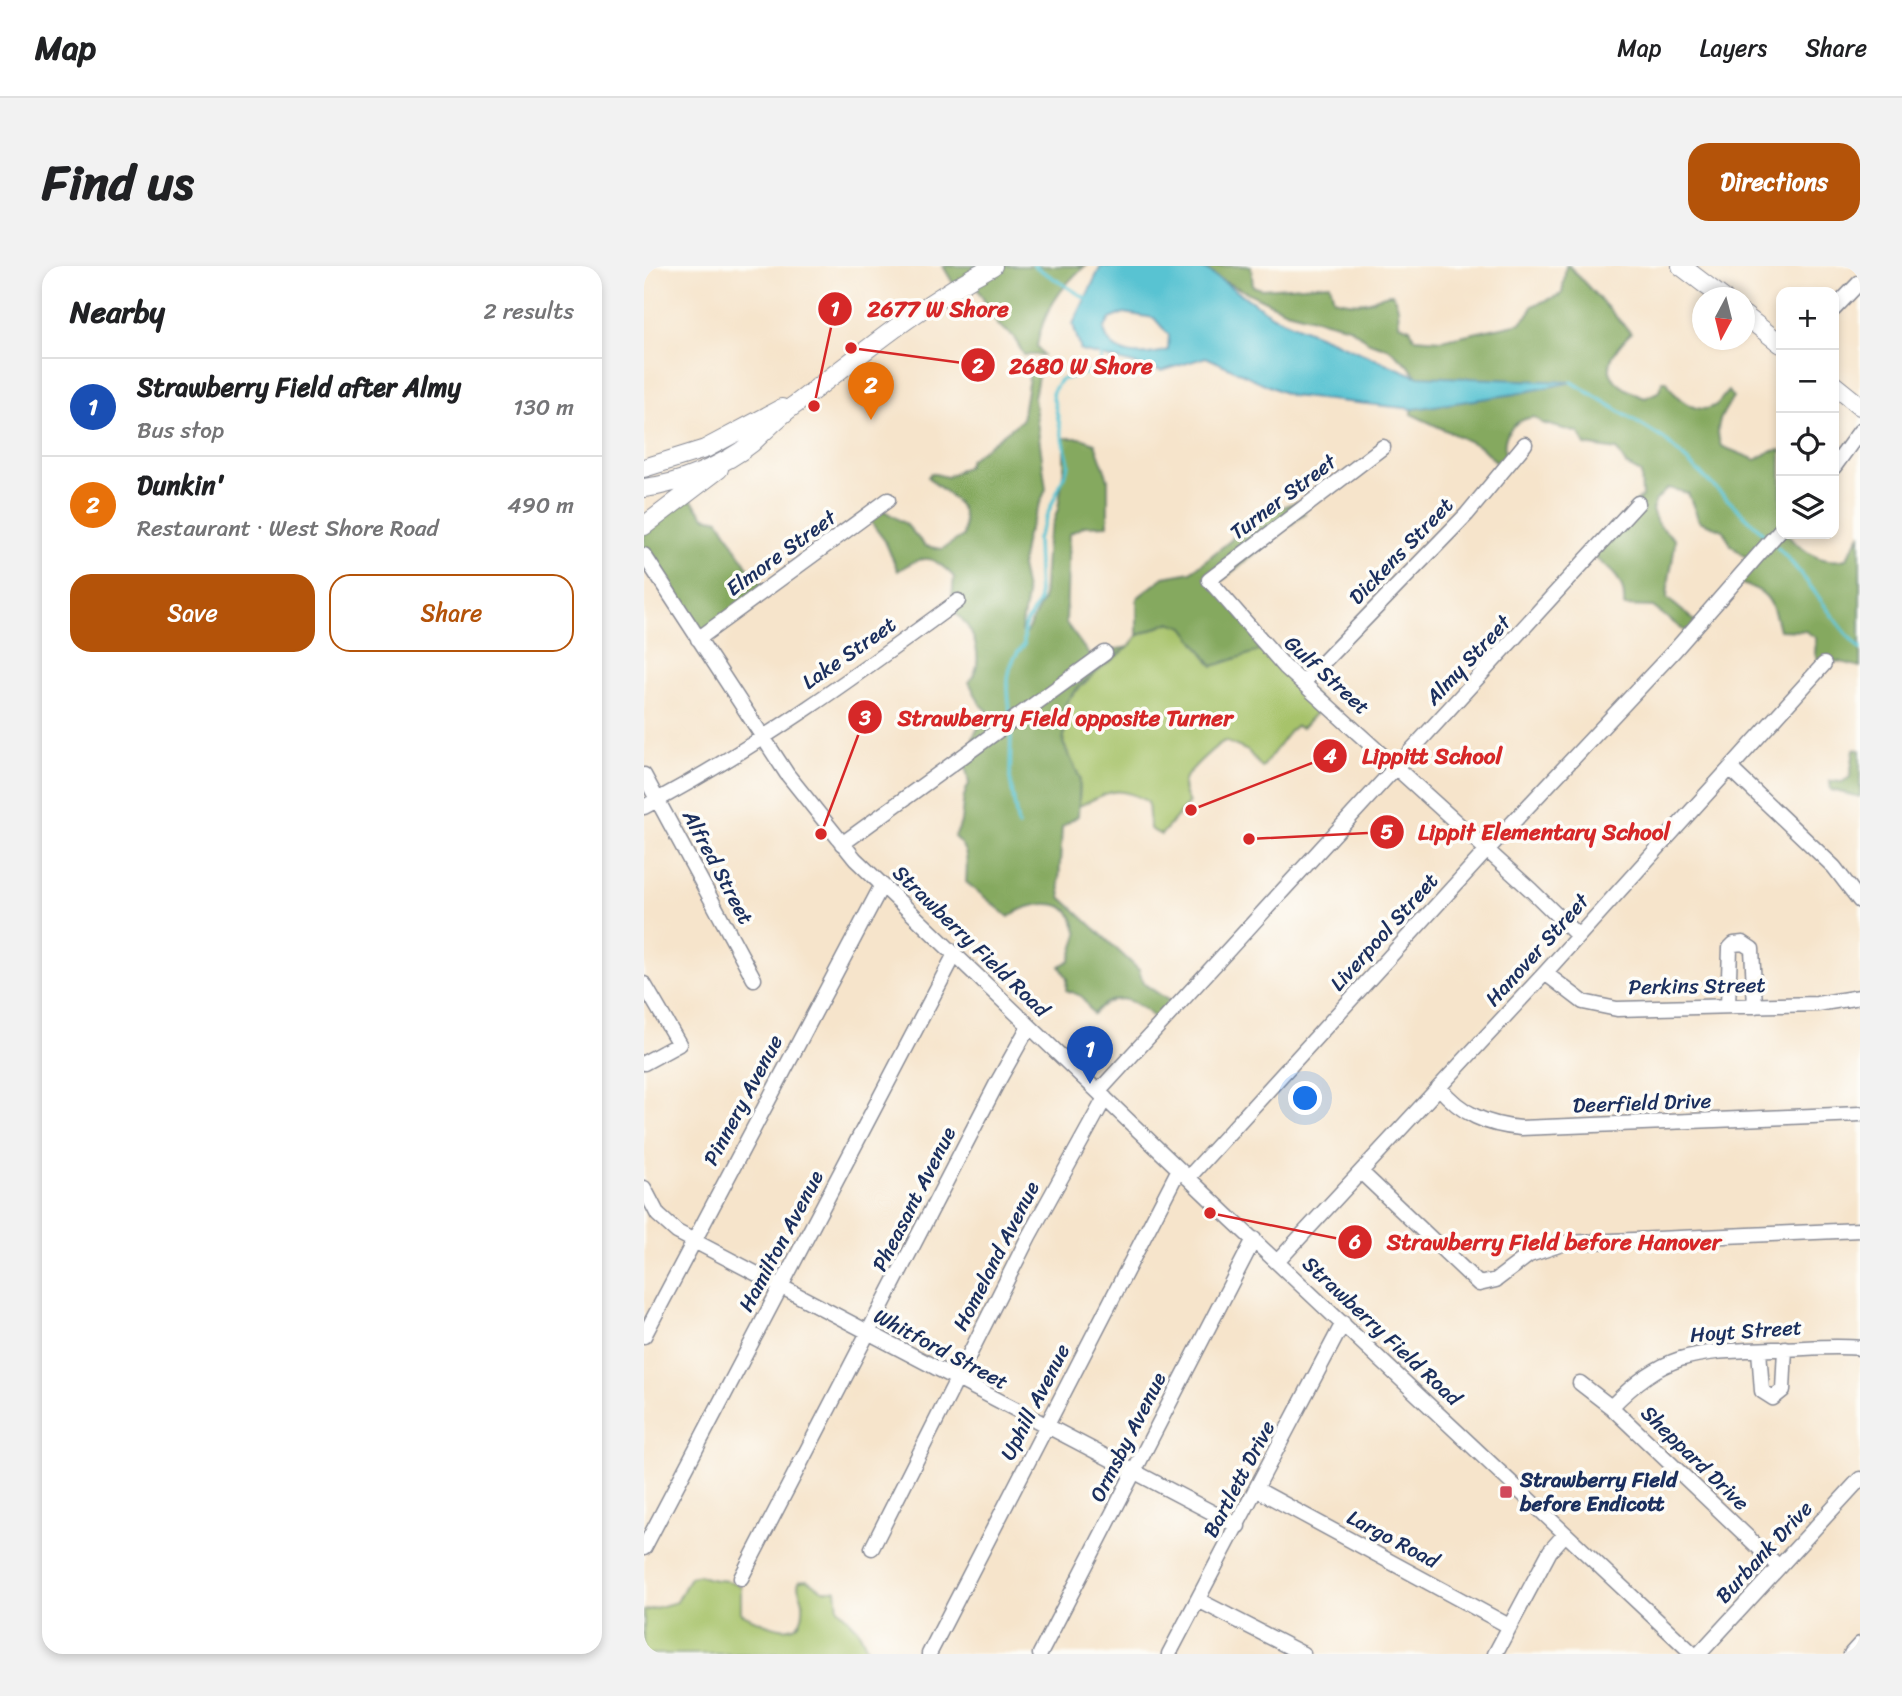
<!DOCTYPE html>
<meta charset="utf-8">
<style>
body{margin:0;font-family:Sriracha,sans-serif;background:#f2f2f2;color:#202124}
.controls{position:absolute;right:21px;top:21px;display:grid;overflow:hidden;border-radius:14px;box-shadow:0 4px 10px #0003}
.controls button{width:63px;height:63px;display:grid;place-items:center;padding:0;border:0;border-bottom:2px solid #e0e0e0;background:#fff;color:#202124;font:35px sans-serif}
.compass{position:absolute;left:1048px;top:21px;width:63px;height:63px;border-radius:50%;background:#fff;box-shadow:0 4px 10px #0003;rotate:187deg}
.you{position:absolute;left:662px;top:833px;width:24px;height:24px;margin:-18px;border:5px solid #fff;border-radius:50%;background:#1a73e8;box-shadow:0 0 0 10px #1a73e833}
.badge{display:grid;place-items:center;width:46px;height:46px;border-radius:50%;background:#b45309;color:#fff;font-size:23px;font-weight:700}
.pin{position:absolute;translate:-50% -58px;filter:drop-shadow(0 2px 4px #0008)}
.pin::after{content:'';position:absolute;top:37px;width:24px;height:21px;background:inherit;clip-path:polygon(0 0,100% 0,50% 100%)}
.list{margin:0;padding:0;list-style:none}
h2{display:flex;justify-content:space-between;align-items:center;height:91px;margin:0;padding:0 28px;font-size:30px}
h2 small{font-size:23px;font-weight:400;color:#757577}
.list li{display:grid;grid-template-columns:46px 1fr auto;gap:21px;align-items:center;box-sizing:border-box;height:98px;padding:0 28px;border-top:2px solid #e0e0e0}
.list b{display:block;font-size:26px;white-space:nowrap}
.list p{margin:0;font-size:23px;white-space:nowrap;color:#757577}
.list em{font-size:23px;font-style:normal;color:#757577}
.actions{display:flex;gap:14px;padding:21px 28px}
.actions a{flex:1;padding:16px 0;border:2px solid #b45309;border-radius:21px;text-align:center;font-size:24px;color:#b45309}
.actions .main{background:#b45309;color:#fff}
.icon{flex:none;width:38px;height:38px;fill:none;stroke:currentColor;stroke-width:2;stroke-linecap:round;stroke-linejoin:round}
.map{position:relative;flex:none;width:1216px;height:1388px;overflow:hidden;border-radius:21px}
header{display:flex;align-items:center;gap:42px;box-sizing:border-box;height:98px;padding:0 35px;background:#fff;border-bottom:2px solid #e0e0e0}
header strong{font-size:33px}
nav{display:flex;gap:38px;margin-inline-start:auto;font-size:24px}
.intro{display:flex;align-items:center;justify-content:space-between;box-sizing:border-box;height:168px;padding:0 42px}
h1{margin:0;font-size:49px}
.button{padding:18px 32px;border-radius:21px;background:#b45309;color:#fff;font-size:24px;font-weight:700}
main{display:flex;gap:42px;padding:0 42px}
aside{flex:1;background:#fff;border-radius:21px;box-shadow:0 4px 10px #0003}
.map>svg:first-child{display:block}
</style>
<header>
<strong>Map</strong>
<nav><a>Map</a><a>Layers</a><a>Share</a></nav>
</header>
<div class="intro"><h1>Find us</h1><a class="button">Directions</a></div>
<main>
<aside>
<h2>Nearby<small>2 results</small></h2>
<ul class="list">
<li><span class="badge" style="background:#1a4fb4">1</span><div><b>Strawberry Field after Almy</b><p>Bus stop</p></div><em>130 m</em></li>
<li><span class="badge" style="background:#e8710a">2</span><div><b>Dunkin'</b><p>Restaurant · West Shore Road</p></div><em>490 m</em></li>
</ul>
<div class="actions"><a class="main">Save</a><a>Share</a></div>
</aside>
<div class="map">
<svg width="1216" height="1388" viewBox="0 0 1216 1388">
<rect width="100%" height="100%" fill="#fdfcf7"/>
<filter id="ink" filterUnits="userSpaceOnUse"><feTurbulence type="fractalNoise" baseFrequency=".0143" numOctaves="2"/><feDisplacementMap in="SourceGraphic" scale="14" xChannelSelector="R" yChannelSelector="G"/><feConvolveMatrix kernelMatrix="1 2 1 2 8 2 1 2 1" color-interpolation-filters="sRGB"/></filter>
<filter id="wash" filterUnits="userSpaceOnUse"><feTurbulence type="fractalNoise" baseFrequency=".00686" numOctaves="4" result="noise"/><feDisplacementMap in="SourceGraphic" scale="28" xChannelSelector="R" yChannelSelector="G"/><feGaussianBlur stdDeviation="1.57" result="paint"/><feColorMatrix in="noise" values="0 0 0 0 0 0 0 0 0 0 0 0 0 0 0 0 0 1.4 0 .05"/><feComposite in="paint" operator="in"/></filter>
<g filter="url(#wash)">
<rect width="100%" height="100%" fill="#f6e4cb"/>
<path fill="#a7c36a" stroke="#617964" stroke-width="2" d="M527,356L540,361L569,400L621,383L680,438L658,462L651,460L646,465L618,502L604,485L581,475C572,479 544,505 540,515C537,522 542,531 545,537L517,569L506,563L504,536C472,518 466,526 435,540L436,512L419,477L422,458L417,449L419,438L453,405L485,381L493,370Z
M56,1309C68,1318 86,1310 97,1321V1347C118,1357 163,1381 159,1336C158,1326 152,1325 155,1315L163,1314L179,1324H192L194,1342L214,1363L226,1388H0V1345L33,1336L46,1311Z"/>
<path fill="#85a95e" stroke="#506c5e" stroke-width="2" d="M299,0H441C417,20 398,48 393,80L399,89H380L369,70L353,58L327,11L310,19Z
M557,0H607L609,20L617,23L686,18L690,33C701,36 715,39 726,35C735,32 739,27 749,28L754,41L755,58L766,62L770,72L797,74L876,57L886,47L888,40L918,28L922,0H925L987,67C954,99 960,116 1001,132L1014,126L1019,115H1023C1029,132 1055,152 1073,138C1077,134 1080,129 1084,125L1089,132C1078,148 1069,160 1077,180L1112,194L1127,185L1137,184V268H1142C1159,285 1176,299 1202,293L1216,269V401C1201,398 1192,391 1177,400L1171,388L1172,372L1161,365L1135,364C1127,331 1124,325 1091,316L1106,295L1087,279L1079,264L1055,255L1044,227L1024,222L1012,234L1008,244L1013,257L1031,274C1030,294 1024,310 1023,332L1053,357L1043,367L1009,341L980,340C982,313 967,304 946,288L998,230L997,207L982,199L973,184L941,179L935,167L898,157L890,151C867,154 854,172 864,195L856,200L837,181L767,148L779,119L764,99L744,82L725,76L705,61L642,45L577,14Z
M386,105L398,107L394,110L390,132L402,223L382,271L377,300L383,330L377,365L382,367L399,334L403,274L414,243L420,201V172H437L451,177L464,213V259L440,260L425,268L422,357L449,394L462,385L485,381C465,396 422,424 417,449L422,458L419,477L436,512L434,550L418,561L415,617L417,631L495,704L499,717L531,739L515,756C494,737 473,720 449,748L437,730L422,724L423,712L416,700L426,694L434,668C432,661 429,652 425,646C411,631 378,640 365,651L322,616C323,597 326,584 310,571C323,554 314,535 325,518L320,492L329,484V471L344,445L336,438L325,416C343,394 329,358 307,344L310,311C289,289 279,287 254,305L241,275L223,251L237,243L262,258L281,280L298,283L319,270C326,235 306,233 284,211L287,207L303,211L324,200V195L378,154Z
M44,230L61,251L75,254L103,300L122,323L56,373L0,292V255Z
M653,236L661,247L572,319L621,383L569,400L540,361L526,356L493,370V332L520,311L547,306L587,274L595,256C617,254 632,242 653,236Z
M1210,483L1216,484V531L1187,524L1186,515L1198,516L1206,511Z"/>
<path fill="#58c3d2" stroke="#3a7998" stroke-width="2" fill-rule="evenodd" d="M457,0H556L629,50L772,110L928,116L871,128L770,143L647,130L562,91L518,105L437,85L429,58ZM480,47L510,52L525,69L524,84C501,91 466,93 460,63L466,53Z"/>
<g fill="none" stroke-linecap="round" stroke-linejoin="round">
<path stroke="#58c3d2" stroke-width="3.5" d="M390,0L441,32
M928,116L1020,173L1120,268
M1133,281C1165,312 1185,351 1216,383
M366,446C363,421 360,399 380,379V361L395,336L393,273L425,198L408,127L416,114L457,103V86
M367,466L366,512L374,560"/>
</g>
</g>
<g filter="url(#ink)">
<g fill="none" stroke-linecap="round" stroke-linejoin="round">
<g stroke="#888a94" stroke-width="17">
<path id="minor" d="M1190,43L1216,16
M739,181L565,314L641,401L887,624L934,670
M1190,201L1216,165
M0,289L143,508L211,593L586,952L1049,1388
M54,373L244,234
M659,417L823,248L881,178
M1087,503L1190,601L1216,635
M0,509L110,713
M0,541C111,483 213,409 314,335
M198,578L461,387
M901,707L939,736L973,743L1173,738L1216,731
M0,718L35,778L0,797
M1084,740L1086,682L1090,678L1099,677L1108,683L1111,740
M795,821C817,848 843,859 877,862L1216,848
M455,825L994,237
M717,906L835,1018L852,1014L885,989L921,977L1216,964
M544,912L843,584L1031,384L1137,263
M0,922L14,949L33,966L594,1260
M633,996L901,707L1180,398
M0,1070L238,619
M1115,1084L1118,1125L1129,1132L1139,1124L1141,1082
M936,1117L967,1141L1134,1300
M967,1141C1023,1084 1053,1086 1129,1083C1158,1083 1187,1079 1216,1082
M614,1224L865,1360
M0,1282L311,688
M228,1282L385,970L461,832
M97,1312L352,819L385,760
M554,1334L659,1388
M285,1388L535,903
M396,1388L610,973
M525,1388L699,1057
M851,1388L906,1285L921,1268
M1055,1388L1216,1213
M1207,1388L1216,1378"/>
</g>
<g stroke="#888a94" stroke-width="20">
<path id="major" d="M1037,0L1079,32
M1100,49L1137,78
M1190,119L1216,140
M0,202L61,183L138,142
M0,222C35,218 81,199 108,177C122,164 136,149 152,138C215,90 278,37 349,0
M0,260L75,203"/>
</g>
<use href="#minor" stroke="#fff" stroke-width="14"/>
<use href="#major" stroke="#fff" stroke-width="18"/>
</g>
</g>
<rect fill="#d1495b" stroke="#fdfcf7" stroke-width="2.5" x="855" y="1219" width="14" height="14" rx="3.5"/>
<g text-anchor="middle" dominant-baseline="central" stroke-width="7" stroke-linejoin="round" paint-order="stroke">
<g font-size="21" fill="#1b2f5e" stroke="#fdfcf7">
<text transform="translate(639 231) rotate(-37)">Turner Street</text>
<text transform="translate(757 285) rotate(-46)">Dickens Street</text>
<text transform="translate(137 287) rotate(-36)">Elmore Street</text>
<text transform="translate(205 387) rotate(-35)">Lake Street</text>
<text transform="translate(824 394) rotate(-47)">Almy Street</text>
<text transform="translate(683 409) rotate(42)">Gulf Street</text>
<text transform="translate(74 601) rotate(62)">Alfred Street</text>
<text transform="translate(740 666) rotate(-48)">Liverpool Street</text>
<text transform="translate(327 675) rotate(44)">Strawberry Field Road</text>
<text transform="translate(893 684) rotate(-48)">Hanover Street</text>
<text transform="translate(1053 720) rotate(-1)">Perkins Street</text>
<text transform="translate(99 834) rotate(-62)">Pinnery Avenue</text>
<text transform="translate(998 837) rotate(-2)">Deerfield Drive</text>
<text transform="translate(270 933) rotate(-63)">Pheasant Avenue</text>
<text transform="translate(137 975) rotate(-62)">Hamilton Avenue</text>
<text transform="translate(352 990) rotate(-63)">Homeland Avenue</text>
<text transform="translate(738 1065) rotate(43)">Strawberry Field Road</text>
<text transform="translate(1102 1065) rotate(-4)">Hoyt Street</text>
<text transform="translate(297 1083) rotate(28)">Whitford Street</text>
<text transform="translate(391 1136) rotate(-63)">Uphill Avenue</text>
<text transform="translate(484 1171) rotate(-63)">Ormsby Avenue</text>
<text transform="translate(1051 1192) rotate(44)">Sheppard Drive</text>
<text transform="translate(595 1213) rotate(-62)">Bartlett Drive</text>
<text transform="translate(749 1273) rotate(28)">Largo Road</text>
<text transform="translate(1120 1286) rotate(-47)">Burbank Drive</text>
</g>
<g font-size="21" font-weight="bold" fill="#1b2f5e" stroke="#fdfcf7" text-anchor="start">
<text x="876" y="1214">Strawberry Field<tspan x="876" dy="24">before Endicott</tspan></text>
</g>
</g>
<path fill="none" stroke="#d62828" stroke-width="2.5" d="M170 140L191 43M207 82L334 99M177 568L221 451M547 544L686 490M605 573L743 566M566 947L711 976"/>
<g fill="#d62828" stroke="#fdfcf7" stroke-width="2.5">
<circle cx="170" cy="140" r="7"/>
<circle cx="207" cy="82" r="7"/>
<circle cx="177" cy="568" r="7"/>
<circle cx="547" cy="544" r="7"/>
<circle cx="605" cy="573" r="7"/>
<circle cx="566" cy="947" r="7"/>
<circle cx="191" cy="43" r="18"/>
<circle cx="334" cy="99" r="18"/>
<circle cx="221" cy="451" r="18"/>
<circle cx="686" cy="490" r="18"/>
<circle cx="743" cy="566" r="18"/>
<circle cx="711" cy="976" r="18"/>
</g>
<g font-size="21" text-anchor="middle" font-weight="bold" fill="#fff">
<text x="191" y="50">1</text>
<text x="334" y="107">2</text>
<text x="221" y="459">3</text>
<text x="686" y="497">4</text>
<text x="743" y="573">5</text>
<text x="711" y="983">6</text>
</g>
<g font-size="23" text-anchor="middle" font-weight="bold" fill="#d62828" stroke="#fdfcf7" stroke-width="7" stroke-linejoin="round" paint-order="stroke">
<text x="294" y="51">2677 W Shore</text>
<text x="437" y="108">2680 W Shore</text>
<text x="421" y="460">Strawberry Field opposite Turner</text>
<text x="788" y="498">Lippitt School</text>
<text x="900" y="574">Lippit Elementary School</text>
<text x="910" y="984">Strawberry Field before Hanover</text>
</g>
</svg>
<div class="controls">
<button>+</button>
<button>−</button>
<button><svg class="icon" aria-label="locate" viewBox="0 0 24 24"><circle cx="12" cy="12" r="6"/><path d="M12 2v4M12 18v4M2 12h4M18 12h4"/></svg></button>
<button><svg class="icon" aria-label="layers" viewBox="0 0 24 24"><path d="M12 4l9 5-9 5-9-5zM3 14l9 5 9-5"/></svg></button>
</div>
<svg class="compass" viewBox="-18 -18 36 36"><path d="M0-13l5 13h-10z" fill="#e53935"/><path d="M0 13l5-13h-10z" fill="#757577"/></svg>
<div class="you"></div>
<div class="pin badge" style="left:446px;top:818px;background:#1a4fb4">1</div>
<div class="pin badge" style="left:227px;top:154px;background:#e8710a">2</div>
</div>
</main>
